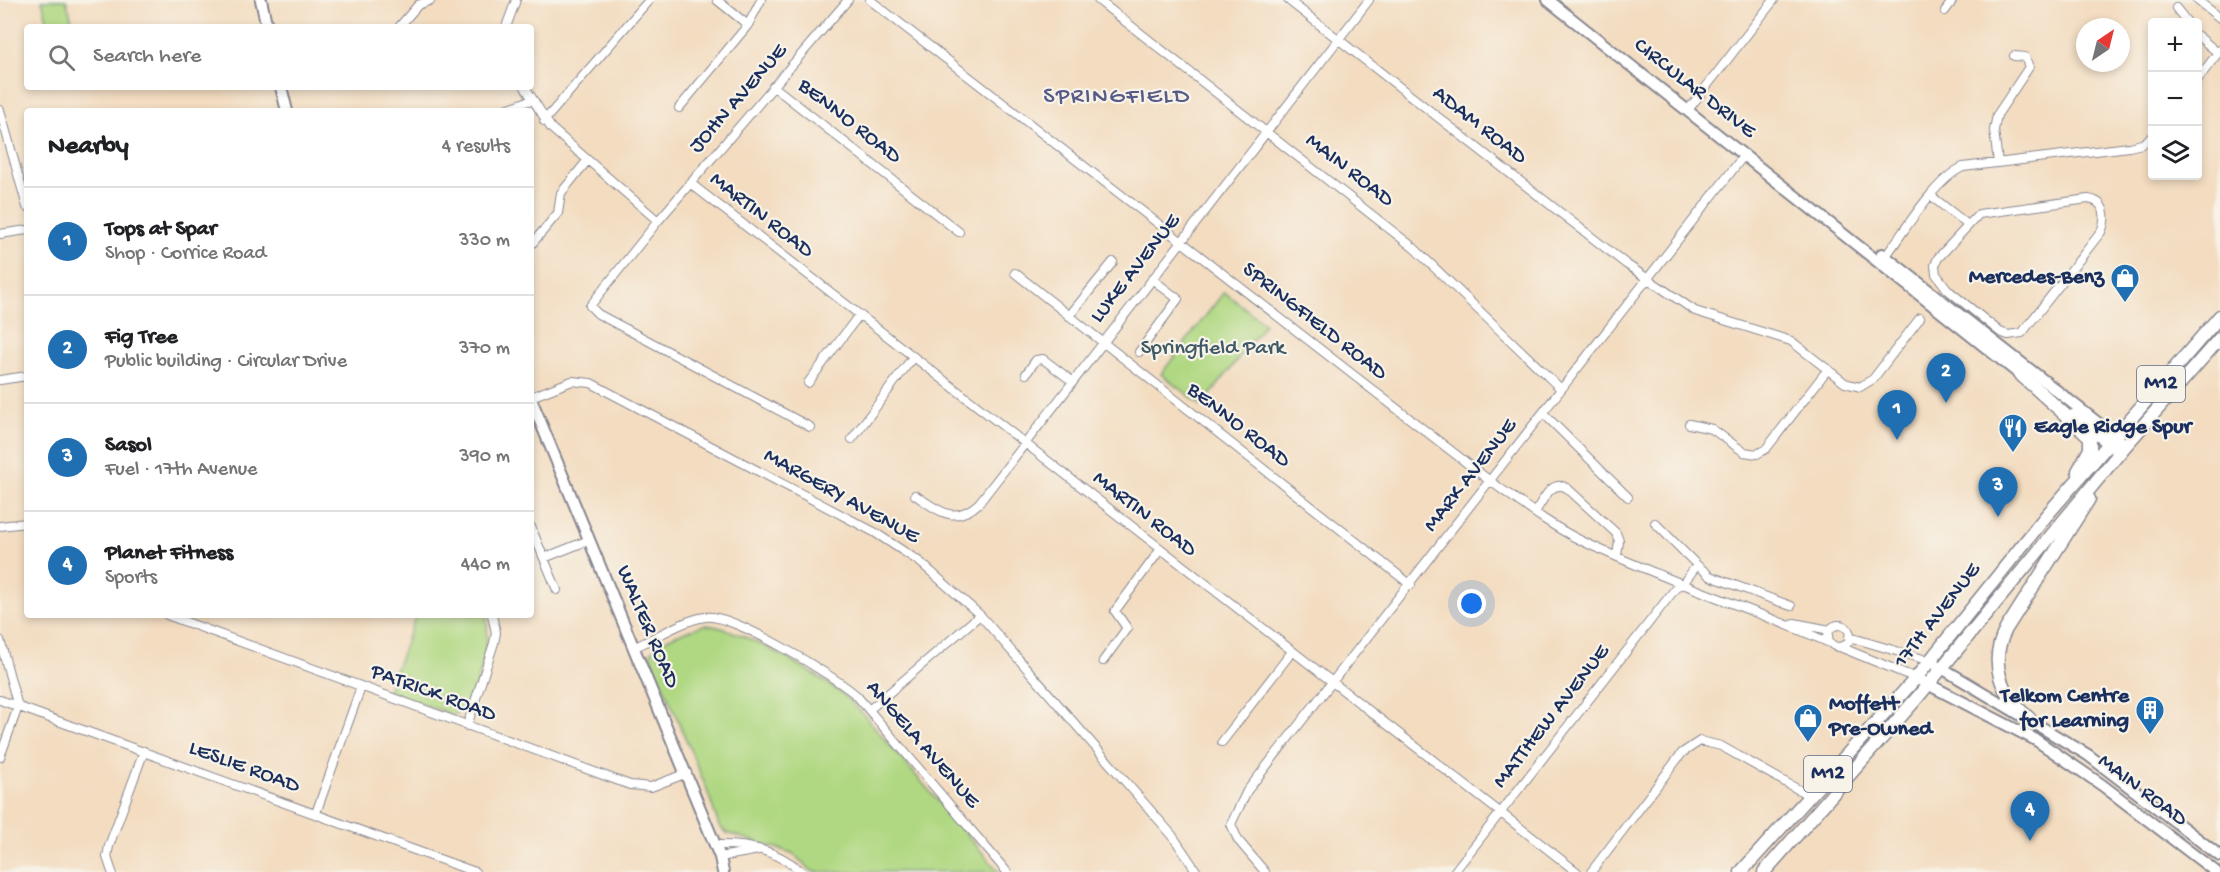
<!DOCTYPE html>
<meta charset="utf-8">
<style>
body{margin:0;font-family:"Gochi Hand",sans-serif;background:#f2f2f2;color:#202124}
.controls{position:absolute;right:18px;top:18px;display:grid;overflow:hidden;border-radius:6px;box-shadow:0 3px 9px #0003}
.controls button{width:54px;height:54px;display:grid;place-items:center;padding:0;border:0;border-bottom:2px solid #e0e0e0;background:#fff;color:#202124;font:30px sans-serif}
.compass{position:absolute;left:2076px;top:18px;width:54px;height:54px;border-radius:50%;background:#fff;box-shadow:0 3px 9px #0003;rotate:35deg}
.you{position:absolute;left:1472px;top:604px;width:21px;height:21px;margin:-15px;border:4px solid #fff;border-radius:50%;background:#1a73e8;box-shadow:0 0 0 9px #1a73e833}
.badge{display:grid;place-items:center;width:39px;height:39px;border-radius:50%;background:#1f6fb2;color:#fff;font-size:20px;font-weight:700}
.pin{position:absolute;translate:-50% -50px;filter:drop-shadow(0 2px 3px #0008)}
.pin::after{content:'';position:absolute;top:32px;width:21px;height:18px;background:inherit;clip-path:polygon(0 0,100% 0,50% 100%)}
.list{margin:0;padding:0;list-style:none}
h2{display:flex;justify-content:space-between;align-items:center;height:78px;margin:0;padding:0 24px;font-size:26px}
h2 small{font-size:20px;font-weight:400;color:#757577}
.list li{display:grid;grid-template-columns:39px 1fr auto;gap:18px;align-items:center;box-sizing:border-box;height:108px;padding:0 24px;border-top:2px solid #e0e0e0}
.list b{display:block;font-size:22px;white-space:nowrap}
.list p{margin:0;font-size:20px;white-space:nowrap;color:#757577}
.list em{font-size:20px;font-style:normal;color:#757577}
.icon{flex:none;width:33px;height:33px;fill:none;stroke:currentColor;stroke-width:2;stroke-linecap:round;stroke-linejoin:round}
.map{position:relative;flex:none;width:2220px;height:872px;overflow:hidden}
.search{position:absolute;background:#fff;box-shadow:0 3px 9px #0003;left:24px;top:24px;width:510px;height:66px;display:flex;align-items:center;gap:15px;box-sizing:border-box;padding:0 21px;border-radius:6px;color:#757577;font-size:22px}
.panel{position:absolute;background:#fff;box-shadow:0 3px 9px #0003;left:24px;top:108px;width:510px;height:510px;border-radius:6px}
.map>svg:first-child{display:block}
</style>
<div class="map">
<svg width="2220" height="872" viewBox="0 0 2220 872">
<rect width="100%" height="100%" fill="#f7f3e8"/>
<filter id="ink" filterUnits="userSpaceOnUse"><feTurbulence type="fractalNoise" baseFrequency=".0167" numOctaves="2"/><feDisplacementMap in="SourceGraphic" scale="12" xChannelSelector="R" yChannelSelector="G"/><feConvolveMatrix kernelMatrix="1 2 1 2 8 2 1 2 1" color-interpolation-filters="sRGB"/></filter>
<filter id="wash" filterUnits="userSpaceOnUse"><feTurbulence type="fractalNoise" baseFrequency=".008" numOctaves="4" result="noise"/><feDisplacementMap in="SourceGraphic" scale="24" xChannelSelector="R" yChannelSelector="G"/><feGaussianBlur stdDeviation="1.35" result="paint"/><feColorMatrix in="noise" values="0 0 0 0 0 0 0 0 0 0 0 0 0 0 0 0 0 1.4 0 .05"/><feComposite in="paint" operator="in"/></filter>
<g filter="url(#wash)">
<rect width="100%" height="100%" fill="#f3dcc0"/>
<path fill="#b0d882" stroke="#668470" stroke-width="1.5" d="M42,0H66L74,27H49Z
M1224,292L1265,324L1202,406L1161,374Z
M416,615H486C492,637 477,712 452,715L388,691Z
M704,625C733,624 817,674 841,693C850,700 857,709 865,716L999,872H813L792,853L727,833L719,826L706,787L650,654C660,637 686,632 704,625Z"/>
</g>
<g filter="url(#ink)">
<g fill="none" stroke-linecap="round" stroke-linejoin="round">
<g stroke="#87868f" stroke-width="10">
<path id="minor" d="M717,0L748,25
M870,0L1490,481C1520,502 1549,525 1582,541C1663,580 1748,607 1830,643
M1098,0L1414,248L1561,389
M1288,0L1626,264L1695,311L1791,341L1845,383L1860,387L1873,379L1920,318
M2197,0L2220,18
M2176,8L2187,22
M1945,11L1953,0
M399,27L418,5L431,0
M506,27L516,0
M2198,36L2218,53
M2198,79L2220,50
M773,86L959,232
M525,87L551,128L658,221
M679,108L748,25L761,0
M0,110L27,207
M1688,110L1774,0
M501,111L531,100
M544,121L649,0
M1998,163L1994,130L1997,115L2029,67L2025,57L2014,56
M690,183L1577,872
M1931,196L1968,225
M2088,199C2106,201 2107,218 2101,232L2022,333L2008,335L2000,332L1948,290L1936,274L1935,265L1938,258L1979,214Z
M0,234L27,230
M531,245L558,213L561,193L587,161
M1885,257C1905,231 1934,180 1963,167L2129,147L2142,144L2152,137
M1015,273L1411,585
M1069,316L1113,262
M1139,352L1178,299L1152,279
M1026,374L1036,360L1043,359L1072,381
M0,380L27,376
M808,383L859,315
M531,397L572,381L591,383L874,532L920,562L980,615L1172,835L1197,872
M1543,413L1628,497
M1689,424L1712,429L1744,452L1757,454L1766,449L1828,369
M810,427L598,314L590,306L658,221L848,0
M852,439L913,357
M915,495C938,510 954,526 979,503L1369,0
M1535,512C1543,501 1551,479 1567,488L1616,533L1619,541L1617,556
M1655,523L1697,565L1682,585
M0,526L27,523
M531,527L557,590
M544,558L589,540
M1697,565L1710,576L1791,606
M167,615L630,785L651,787L687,773
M1794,623L1830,630
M1828 636a11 11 0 1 1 22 0a11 11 0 1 1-22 0Z
M1849,637L1930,661
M0,640L18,707L0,757
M1840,647L1916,678
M633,648C654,639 683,620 705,617C731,612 836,677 857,696L1007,872
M1103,661L1127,628L1115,611L1160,550
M0,700L475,872
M869,710L980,615
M467,726L494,643L496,633L492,615
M1222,742L1291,653
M316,813L361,687
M715,845C748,844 777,850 802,872
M720,857L759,850
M112,872L107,857L109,846L144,751
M1265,872L1238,840L1231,824L1247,791L1745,154
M1454,872L1679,584
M1591,872L1682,753L1700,741L1721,746L1808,795"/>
</g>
<g stroke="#87868f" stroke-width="14">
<path id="tertiary" d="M261,0L267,27
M1548,0L2027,380
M281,87L287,111
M1882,254L2126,445
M531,399L720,857L723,872
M2073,415L2120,453"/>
</g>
<g stroke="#87868f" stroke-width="14">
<path id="secondary" d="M1935,664L2088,755L2220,856
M1916,678L2036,740L2102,785L2216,872"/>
</g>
<g stroke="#87868f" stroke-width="15">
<path id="primary" d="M2022,376L2090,437V449L2078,471
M2029,718C2001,695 1988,663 2006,629L2089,499
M1741,872L1916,678L2046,516L2220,316
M1764,872L1917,698L2126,445L2220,338"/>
</g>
<use href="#minor" stroke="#fff" stroke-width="8"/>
<use href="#tertiary" stroke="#fff" stroke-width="10"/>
<use href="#secondary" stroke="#fff" stroke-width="10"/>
<use href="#primary" stroke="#fff" stroke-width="12"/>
</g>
</g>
<defs>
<g id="shop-pin" transform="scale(1.5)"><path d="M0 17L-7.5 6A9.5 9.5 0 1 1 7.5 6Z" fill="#1f6fb2" stroke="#f7f3e8"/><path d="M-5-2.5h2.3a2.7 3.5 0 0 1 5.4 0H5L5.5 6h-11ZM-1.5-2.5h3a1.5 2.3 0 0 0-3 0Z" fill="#fff"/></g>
<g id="restaurant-pin" transform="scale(1.5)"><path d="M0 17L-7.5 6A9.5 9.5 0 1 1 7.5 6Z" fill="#1f6fb2" stroke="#f7f3e8"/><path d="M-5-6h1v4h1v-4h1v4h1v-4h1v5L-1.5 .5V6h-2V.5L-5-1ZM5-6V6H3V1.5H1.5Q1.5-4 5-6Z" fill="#fff"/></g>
<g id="building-pin" transform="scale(1.5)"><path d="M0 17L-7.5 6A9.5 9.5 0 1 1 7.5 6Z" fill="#1f6fb2" stroke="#f7f3e8"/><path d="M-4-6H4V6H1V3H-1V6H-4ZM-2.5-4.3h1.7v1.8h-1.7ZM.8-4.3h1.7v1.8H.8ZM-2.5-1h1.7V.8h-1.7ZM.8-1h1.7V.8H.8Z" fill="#fff"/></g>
</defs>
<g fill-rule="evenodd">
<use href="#shop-pin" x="2125" y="278"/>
<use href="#restaurant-pin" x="2013" y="428"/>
<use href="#building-pin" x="2150" y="710"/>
<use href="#shop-pin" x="1808" y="718"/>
</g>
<g text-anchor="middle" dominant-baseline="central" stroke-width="4.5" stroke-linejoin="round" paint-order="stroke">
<g fill="#f7f3e8" stroke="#5d6a87" stroke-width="1.5">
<rect x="2137" y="366" width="48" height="36" rx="4.5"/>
<rect x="1804" y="756" width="48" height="36" rx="4.5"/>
</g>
<g font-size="21" font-weight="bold" fill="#1b2f5e">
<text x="2161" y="384">M12</text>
<text x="1828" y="774">M12</text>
</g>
<g font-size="22" fill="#1b2f5e" stroke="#f7f3e8">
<text transform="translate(1694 89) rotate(38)">CIRCULAR DRIVE</text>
<text transform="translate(739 99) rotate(-49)">JOHN AVENUE</text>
<text transform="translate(849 122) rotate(38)">BENNO ROAD</text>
<text transform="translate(1479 126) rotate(38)">ADAM ROAD</text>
<text transform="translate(1349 171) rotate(38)">MAIN ROAD</text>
<text transform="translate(761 216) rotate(38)">MARTIN ROAD</text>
<text transform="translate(1136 269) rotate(-52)">LUKE AVENUE</text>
<text transform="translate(1314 322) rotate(38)">SPRINGFIELD ROAD</text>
<text transform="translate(1238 426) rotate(38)">BENNO ROAD</text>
<text transform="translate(1471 476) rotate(-52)">MARK AVENUE</text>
<text transform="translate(841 497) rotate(29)">MARGERY AVENUE</text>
<text transform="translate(1144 515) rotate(38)">MARTIN ROAD</text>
<text transform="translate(1938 616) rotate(-52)">17TH AVENUE</text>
<text transform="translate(647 627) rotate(67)">WALTER ROAD</text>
<text transform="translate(433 694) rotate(20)">PATRICK ROAD</text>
<text transform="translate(1552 717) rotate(-52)">MATTHEW AVENUE</text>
<text transform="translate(922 745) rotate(49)">ANGELA AVENUE</text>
<text transform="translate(244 768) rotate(20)">LESLIE ROAD</text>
<text transform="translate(2142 791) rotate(37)">MAIN ROAD</text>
</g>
<g font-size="22" font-weight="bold" fill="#1b2f5e" stroke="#f7f3e8" text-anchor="end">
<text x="2104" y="278">Mercedes-Benz</text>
<text x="2034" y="428" text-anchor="start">Eagle Ridge Spur</text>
<text x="2129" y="697">Telkom Centre<tspan x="2129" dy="25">for Learning</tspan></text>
<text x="1829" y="705" text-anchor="start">Moffett<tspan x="1829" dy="25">Pre-Owned</tspan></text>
</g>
<g font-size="22" fill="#405967" stroke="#f7f3e8">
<text x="1213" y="349">Springfield Park</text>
</g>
<g font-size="24" letter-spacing="1.5" fill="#585b87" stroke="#f7f3e8">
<text x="1117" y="97">SPRINGFIELD</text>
</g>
</g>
</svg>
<div class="controls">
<button>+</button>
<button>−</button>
<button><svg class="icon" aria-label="layers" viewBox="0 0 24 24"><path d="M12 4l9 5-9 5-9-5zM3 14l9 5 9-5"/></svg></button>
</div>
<svg class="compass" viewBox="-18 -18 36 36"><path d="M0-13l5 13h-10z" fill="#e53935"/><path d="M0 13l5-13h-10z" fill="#757577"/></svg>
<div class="you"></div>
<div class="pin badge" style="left:1897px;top:440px">1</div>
<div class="pin badge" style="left:1946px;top:403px">2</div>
<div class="pin badge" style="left:1998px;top:517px">3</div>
<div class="pin badge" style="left:2030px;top:841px">4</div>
<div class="search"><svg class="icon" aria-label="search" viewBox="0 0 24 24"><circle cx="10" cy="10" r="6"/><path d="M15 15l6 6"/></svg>Search here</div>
<section class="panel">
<h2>Nearby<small>4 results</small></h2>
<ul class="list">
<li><span class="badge">1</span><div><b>Tops at Spar</b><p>Shop · Corrice Road</p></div><em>330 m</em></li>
<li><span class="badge">2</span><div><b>Fig Tree</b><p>Public building · Circular Drive</p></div><em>370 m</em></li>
<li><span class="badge">3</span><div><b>Sasol</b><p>Fuel · 17th Avenue</p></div><em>390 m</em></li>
<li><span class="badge">4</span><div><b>Planet Fitness</b><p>Sports</p></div><em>440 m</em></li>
</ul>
</section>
</div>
